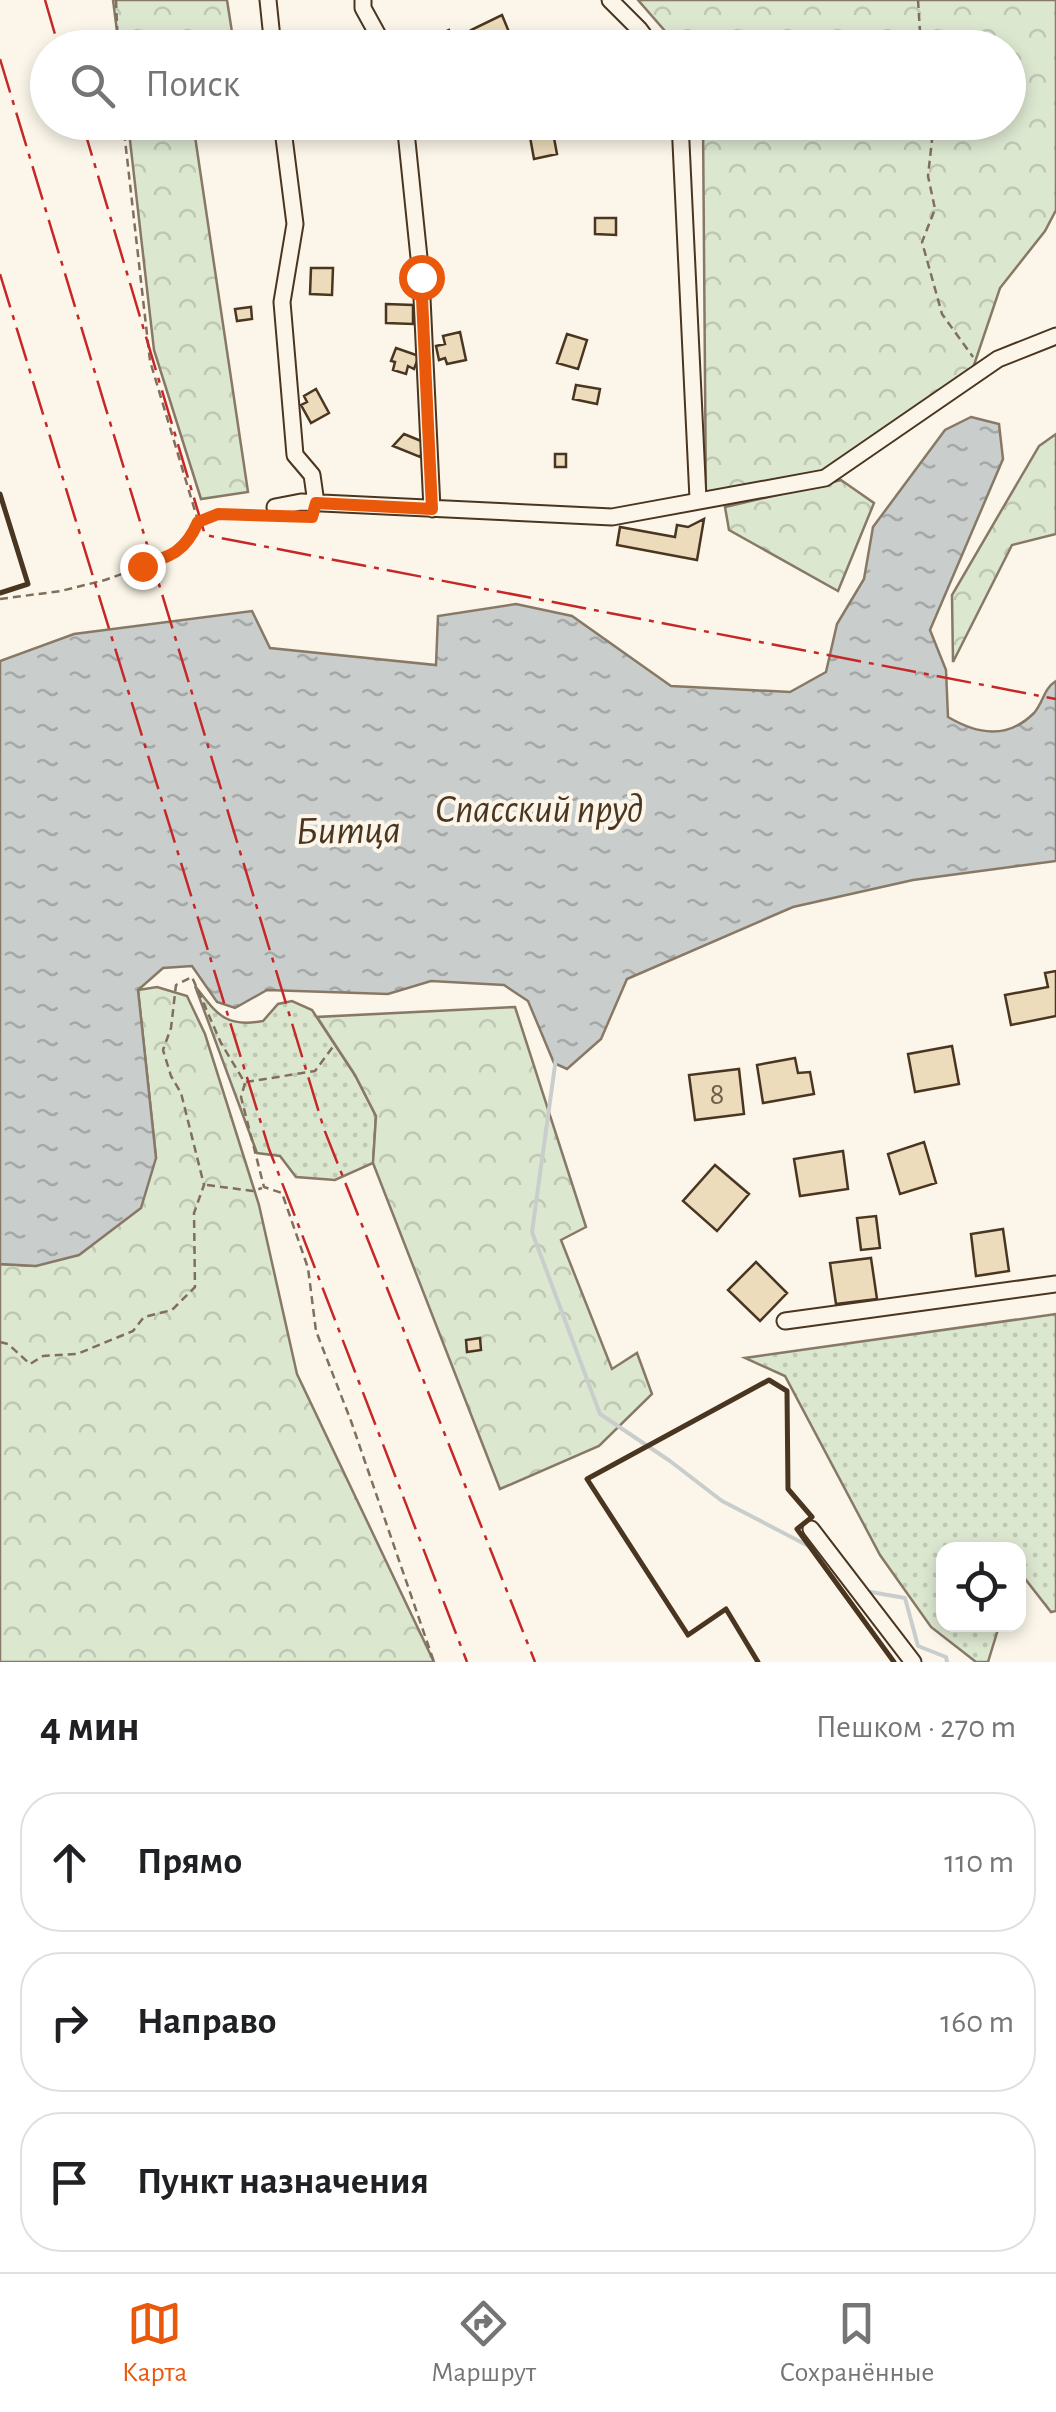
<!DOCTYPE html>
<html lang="ru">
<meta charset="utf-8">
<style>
body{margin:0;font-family:"Alegreya Sans",sans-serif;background:#f6f6f6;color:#202124}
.controls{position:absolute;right:30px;bottom:30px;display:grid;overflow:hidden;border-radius:20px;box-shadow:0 5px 15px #0003}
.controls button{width:90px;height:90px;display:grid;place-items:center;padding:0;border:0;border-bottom:2px solid #e0e0e0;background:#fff;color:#202124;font:50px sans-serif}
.stop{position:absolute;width:30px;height:30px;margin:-22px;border:8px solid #ea580c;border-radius:50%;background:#fff}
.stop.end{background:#ea580c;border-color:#fff;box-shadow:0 2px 10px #0008}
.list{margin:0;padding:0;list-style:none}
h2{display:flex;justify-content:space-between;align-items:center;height:130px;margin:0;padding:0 40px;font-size:42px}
h2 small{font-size:32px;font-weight:400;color:#757577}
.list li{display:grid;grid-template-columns:65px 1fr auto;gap:30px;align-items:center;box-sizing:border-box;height:140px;margin:0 20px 20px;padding:0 20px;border:2px solid #e0e0e0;border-radius:40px}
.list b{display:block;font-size:38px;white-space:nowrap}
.list em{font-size:32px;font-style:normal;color:#757577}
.icon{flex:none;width:55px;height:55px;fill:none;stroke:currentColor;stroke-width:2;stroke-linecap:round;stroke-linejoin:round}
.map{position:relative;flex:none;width:1056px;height:1662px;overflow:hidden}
.search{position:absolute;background:#fff;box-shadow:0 5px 15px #0003;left:30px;right:30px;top:30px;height:110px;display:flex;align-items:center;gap:25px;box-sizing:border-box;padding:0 35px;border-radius:55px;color:#757577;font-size:38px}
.sheet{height:610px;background:#fff}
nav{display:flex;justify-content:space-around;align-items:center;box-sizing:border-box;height:140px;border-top:2px solid #e0e0e0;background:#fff;font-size:28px;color:#757577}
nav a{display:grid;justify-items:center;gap:5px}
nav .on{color:#ea580c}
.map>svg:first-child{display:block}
</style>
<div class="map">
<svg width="1056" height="1662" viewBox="0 0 1056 1662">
<defs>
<pattern id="grass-dots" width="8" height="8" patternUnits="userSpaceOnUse" patternTransform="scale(2.5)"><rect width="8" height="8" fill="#dce7d0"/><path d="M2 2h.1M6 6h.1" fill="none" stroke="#bec7b2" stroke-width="1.8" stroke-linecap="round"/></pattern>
<pattern id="forest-crowns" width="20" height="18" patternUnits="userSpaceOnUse" patternTransform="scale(2.5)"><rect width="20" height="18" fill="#dce7d0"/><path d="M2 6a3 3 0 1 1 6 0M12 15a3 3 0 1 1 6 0" fill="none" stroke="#bec7b2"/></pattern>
<pattern id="water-ripples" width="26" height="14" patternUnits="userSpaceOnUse" patternTransform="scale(2.5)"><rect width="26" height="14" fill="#c9cecd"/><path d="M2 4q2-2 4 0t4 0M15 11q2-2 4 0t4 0" fill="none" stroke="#a5a8a6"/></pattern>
</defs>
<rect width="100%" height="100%" fill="#fbf6e9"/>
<path fill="url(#grass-dots)" stroke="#887966" stroke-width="2.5" d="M195,986C217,1014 225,1028 263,1021L278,1004L292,1001L312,1010L355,1075L376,1116L373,1163L335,1180L296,1177L280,1156L257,1153Z
M1056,1314V1611L1051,1612L1019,1571L1018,1550H944V1624L999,1626L988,1662H976L931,1627L880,1555L785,1376L745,1358Z"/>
<path fill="url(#forest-crowns)" stroke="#887966" stroke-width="2.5" d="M113,0H227L234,45L119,47Z
M638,0H1056V210L1045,231L1000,288L973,368L817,479L706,503L703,123L1008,122V48L679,47Z
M128,123H193L248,492L201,499L154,350Z
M1056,434V534L1012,545L953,662L952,595L1039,446Z
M841,480L874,503L838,591L729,530L725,507Z
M157,987L187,996L205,1034L259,1205L297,1374L434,1662H0V1264L36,1266L156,1158L138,990Z
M515,1007L586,1227L561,1240L612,1369L637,1353L652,1394L599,1446L500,1489L373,1163L376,1116L355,1075L317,1017Z"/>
<path fill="url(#water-ripples)" stroke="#887966" stroke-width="2.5" d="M971,417L999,424L1003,459L930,630L946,670L948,717C977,734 1007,740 1034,713C1043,703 1044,688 1056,681V861L913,880L793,907L627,979L601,1039L567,1069L554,1063L528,1001L504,985L431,981L388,994L267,990L235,1008L217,1002L192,966L163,968L138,990L156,1158L141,1208L79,1255L36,1266L0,1264V661L74,634L252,611L270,648L436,665L438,616L516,604L572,616L671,686L790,692L826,672L837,624L864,579L873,527L945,430Z"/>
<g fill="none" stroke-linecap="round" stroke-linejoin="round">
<path stroke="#c9cecd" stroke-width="4" d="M556,1058L532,1232L600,1414L670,1461L722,1501L820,1552
M865,1591L905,1598L918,1646L946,1657L947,1662"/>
</g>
<path fill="#ecdcbc" stroke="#4a3520" stroke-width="2.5" d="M502,15L509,32L479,46L471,30Z
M449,30L458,48H425L422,43Z
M551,122L557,154L534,159L528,126Z
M595,218H616V235L595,234Z
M311,268H333L332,295L310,294Z
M386,304L413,305V324L386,323Z
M251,307L252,319L237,321L235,309Z
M460,332L466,360L447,364L445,358L439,360L436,346L445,344L443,336Z
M567,334L587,340L578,369L557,363Z
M396,348L419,356L414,369L408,366L406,374L393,370L395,362L391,361Z
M576,385L600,389L597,404L573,399Z
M316,389L329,413L311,423L301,405L307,402L304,396Z
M404,434L426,443L420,457L393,446Z
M555,454H566V467H555Z
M704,519L697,560L617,545L620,527L675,537L677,525L688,527Z
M1056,971V1016L1011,1025L1005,995L1048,987L1045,973Z
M952,1046L959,1084L915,1092L908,1054Z
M795,1058L798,1073L810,1072L814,1094L763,1103L757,1065Z
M739,1069L744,1114L695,1120L689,1075Z
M924,1142L936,1183L900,1194L888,1154Z
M843,1151L848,1189L800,1196L794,1159Z
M715,1165L749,1194L717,1231L683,1201Z
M876,1216L880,1248L861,1250L857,1218Z
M1003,1229L1009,1271L976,1276L971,1234Z
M871,1258L877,1299L836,1304L830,1263Z
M756,1262L787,1293L760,1321L728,1290Z
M480,1338L481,1350L467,1352L466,1340Z"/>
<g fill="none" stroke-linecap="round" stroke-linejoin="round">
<g stroke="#4a3520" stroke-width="19">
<path id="minor" d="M268,0L273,48
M363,0V8L385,48
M610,0L639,29L653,48
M282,122L295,224L282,302L295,455L312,475L316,503
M405,122L421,277L432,509
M680,122L698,499
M275,507L301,502L612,517L825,478L998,359L1056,336
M785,1321L1056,1284
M811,1529L913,1662"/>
</g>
<path stroke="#7f6f5c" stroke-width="2.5" stroke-dasharray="8 5" stroke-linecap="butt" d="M116,0L118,48
M918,0L921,48
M934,122L928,176L935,209L922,242L942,314L973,357
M199,521L218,514L260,513
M0,599L61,591L105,580L174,555L192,535L198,521L150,361L123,122
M246,1082L315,1071L335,1044
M207,1185L253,1191L262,1188
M0,1342L8,1344L30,1364L43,1356L77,1354L133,1331L144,1317L172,1310L195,1287L194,1213L204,1185L181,1093L171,1076L163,1050L171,1028L176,985L192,977L221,1043L245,1083L241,1097L264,1187L282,1193L308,1268L316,1331L351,1421L434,1662"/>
<use href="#minor" stroke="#fbf6e9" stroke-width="15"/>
<path stroke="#4a3520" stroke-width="5" d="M0,494L28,584L0,593
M758,1662L726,1609L688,1635L587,1479L769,1380L787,1391L788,1489L812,1517L797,1529L894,1662"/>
<path stroke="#c62828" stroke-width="2.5" stroke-dasharray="35 8 5 8" stroke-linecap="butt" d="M45,0L59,48
M0,59L324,1129L535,1662
M82,122L205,535L1056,699
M0,274L269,1149L467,1662"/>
</g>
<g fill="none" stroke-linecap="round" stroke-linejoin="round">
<path stroke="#ea580c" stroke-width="12" d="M142,566C171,556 185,552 198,522L218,514L312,517L316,503L432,509L421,277"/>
</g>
<g text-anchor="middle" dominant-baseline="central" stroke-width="8" stroke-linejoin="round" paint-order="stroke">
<g font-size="32" fill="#725f47">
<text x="717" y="1094">8</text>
</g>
<g font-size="40" font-style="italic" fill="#4a3520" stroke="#fbf6e9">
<text x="539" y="810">Спасский пруд</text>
<text transform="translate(348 831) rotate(-1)">Битца</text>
</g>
</g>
</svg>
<div class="controls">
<button><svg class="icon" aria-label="locate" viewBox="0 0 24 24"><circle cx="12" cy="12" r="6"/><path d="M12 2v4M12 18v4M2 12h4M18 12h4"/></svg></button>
</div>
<div class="stop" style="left:421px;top:277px"></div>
<div class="stop end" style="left:142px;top:566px"></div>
<div class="search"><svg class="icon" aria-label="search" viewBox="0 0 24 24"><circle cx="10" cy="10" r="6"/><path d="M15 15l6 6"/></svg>Поиск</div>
</div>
<section class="sheet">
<h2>4 мин<small>Пешком · 270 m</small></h2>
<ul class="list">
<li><svg class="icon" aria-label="ahead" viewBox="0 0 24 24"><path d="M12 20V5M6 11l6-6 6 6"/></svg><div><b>Прямо</b></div><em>110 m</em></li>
<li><svg class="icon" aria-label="right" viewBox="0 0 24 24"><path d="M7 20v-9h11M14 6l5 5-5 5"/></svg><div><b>Направо</b></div><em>160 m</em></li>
<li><svg class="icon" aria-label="arrive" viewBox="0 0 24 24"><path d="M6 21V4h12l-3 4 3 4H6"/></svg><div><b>Пункт назначения</b></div></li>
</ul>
</section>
<nav>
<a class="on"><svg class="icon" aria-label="map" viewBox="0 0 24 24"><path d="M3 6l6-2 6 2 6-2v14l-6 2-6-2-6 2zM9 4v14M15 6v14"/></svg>Карта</a>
<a><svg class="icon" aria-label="directions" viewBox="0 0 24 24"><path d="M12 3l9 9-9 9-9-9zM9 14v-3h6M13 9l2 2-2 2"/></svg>Маршрут</a>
<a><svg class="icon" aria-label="saved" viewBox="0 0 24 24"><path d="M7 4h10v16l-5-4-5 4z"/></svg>Сохранённые</a>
</nav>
